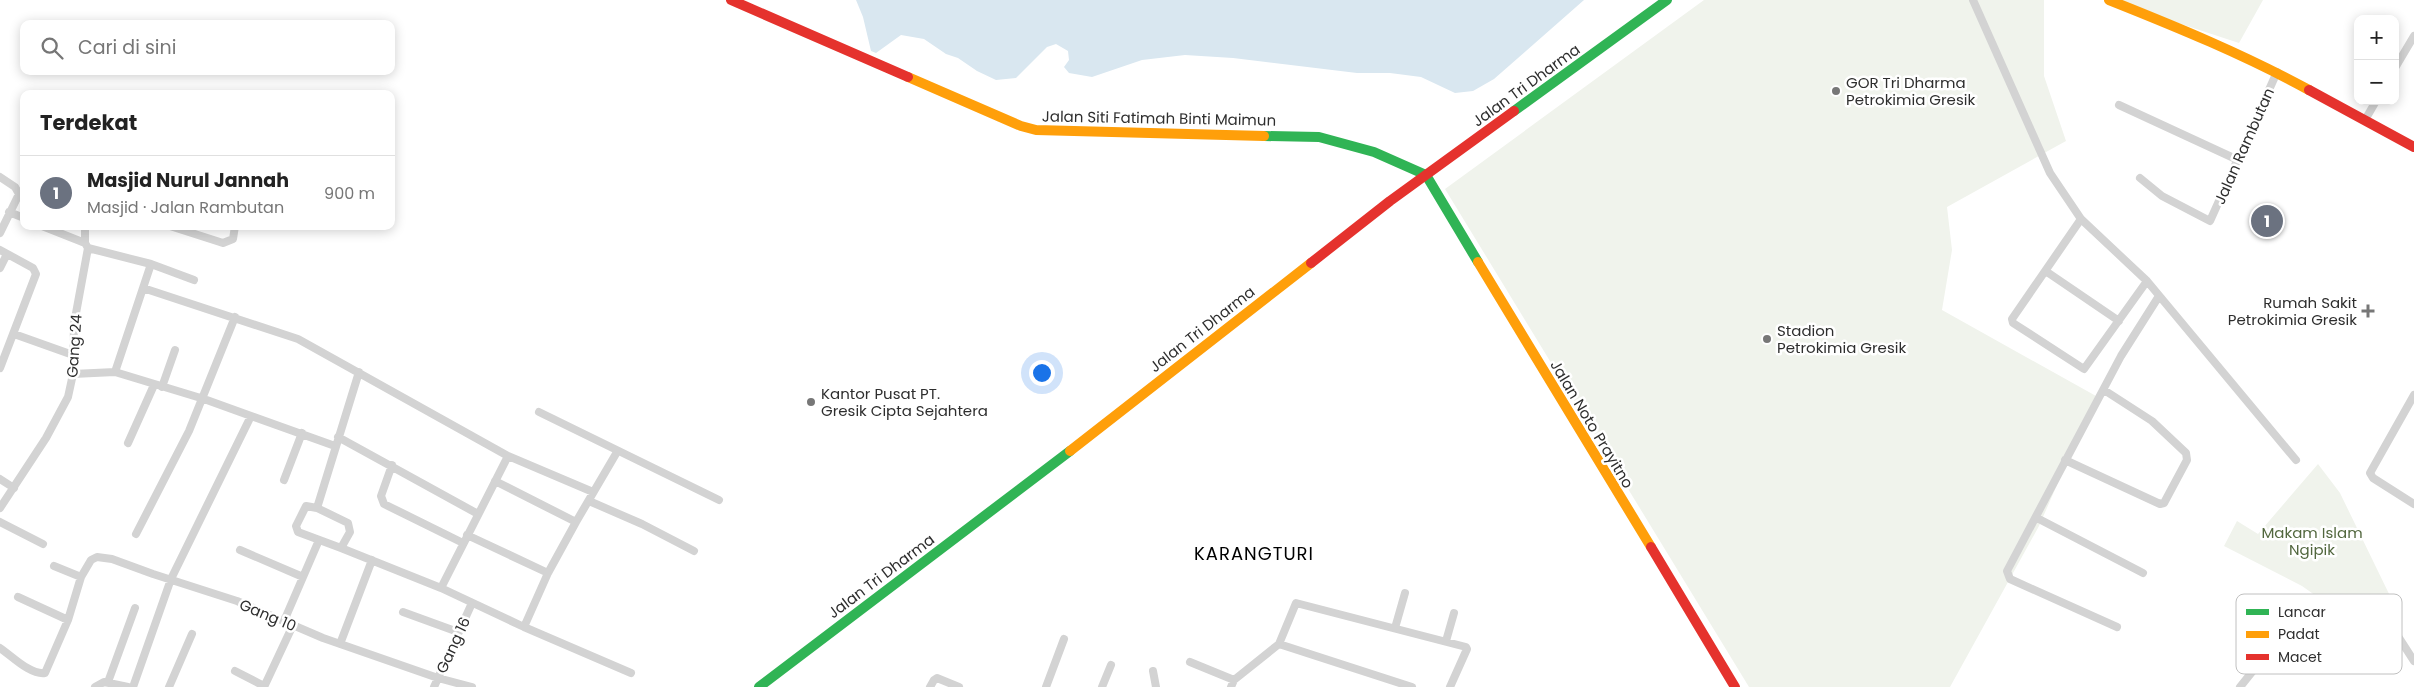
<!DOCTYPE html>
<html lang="id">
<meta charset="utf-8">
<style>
body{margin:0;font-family:Poppins,sans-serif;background:#f2f2f2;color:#222}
.controls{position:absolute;right:15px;top:15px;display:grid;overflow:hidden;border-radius:10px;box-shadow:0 2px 12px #0003}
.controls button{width:45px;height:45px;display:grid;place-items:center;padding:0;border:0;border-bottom:1px solid #e0e0e0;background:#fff;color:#222;font:25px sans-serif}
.you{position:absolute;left:1041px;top:372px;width:18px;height:18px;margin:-12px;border:4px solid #fff;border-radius:50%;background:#1a73e8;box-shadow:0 0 0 8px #1a73e833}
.badge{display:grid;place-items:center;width:32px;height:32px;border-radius:50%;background:#777;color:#fff;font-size:16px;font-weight:700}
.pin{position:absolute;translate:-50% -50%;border:2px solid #fff;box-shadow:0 1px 5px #0006}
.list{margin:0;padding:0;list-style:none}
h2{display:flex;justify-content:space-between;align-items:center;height:65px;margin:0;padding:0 20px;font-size:21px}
h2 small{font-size:16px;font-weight:400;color:#767676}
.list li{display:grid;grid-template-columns:32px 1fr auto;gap:15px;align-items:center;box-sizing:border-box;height:75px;padding:0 20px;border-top:1px solid #e0e0e0}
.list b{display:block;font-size:19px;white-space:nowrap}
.list p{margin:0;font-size:16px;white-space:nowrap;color:#767676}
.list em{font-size:16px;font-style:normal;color:#767676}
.icon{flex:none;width:28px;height:28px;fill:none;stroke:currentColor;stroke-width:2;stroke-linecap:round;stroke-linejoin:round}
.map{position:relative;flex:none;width:2414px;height:687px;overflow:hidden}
.search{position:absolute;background:#fff;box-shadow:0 2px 12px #0003;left:20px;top:20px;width:375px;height:55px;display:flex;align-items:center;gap:12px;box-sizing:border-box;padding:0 18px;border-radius:10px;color:#767676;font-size:19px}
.panel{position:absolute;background:#fff;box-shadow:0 2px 12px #0003;left:20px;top:90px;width:375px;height:140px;border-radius:10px}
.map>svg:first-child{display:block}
</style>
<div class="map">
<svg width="2414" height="687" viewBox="0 0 2414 687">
<rect width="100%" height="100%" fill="#fff"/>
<path fill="#f0f3ec" d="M1704,0H2044V76L2066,141L1947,207L1952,250L1942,310L2096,396L2039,526L1950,687H1749L1445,189Z
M2108,0H2263L2239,43Z
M2318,464L2340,493L2392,600L2363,629L2302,586L2224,546L2237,521L2258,534Z"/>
<path fill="#d9e7f0" d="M856,0H1584L1494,79L1473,91L1455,93L1421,77L1390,73H1357L1233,58L1185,55L1142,60L1092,77L1069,73L1064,67L1069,60L1068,51L1056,44L1047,47L1016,78L996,80L977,71L958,58L946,54L924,39L901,35L876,53L871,51L863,17Z"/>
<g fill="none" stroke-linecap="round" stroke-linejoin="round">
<path stroke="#d3d3d3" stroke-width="8" d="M1973,0L2050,173L2081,219L2147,281L2296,460
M2395,68L2414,36
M2119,105L2238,160
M2365,120L2376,101
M0,177L15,187L19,194L0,233
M2140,178L2162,196L2210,221L2277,72
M9,212L24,218
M2081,219L2012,319L2013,323L2084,369L2147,281
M42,226L85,243
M170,226L223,243L233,239L235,226
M88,248L151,264L194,280
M0,250L33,268L36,274L0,368
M0,268L7,254
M2047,272L2119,321
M143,288L298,339L508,456L441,588L524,627L631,673
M14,334L73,355
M115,372L151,264
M73,374L115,372L204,399L335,446
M162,387L175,350
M2414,395L2370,473L2373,478L2414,504
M539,412L719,500
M338,437L478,514
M128,443L154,385
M508,456L593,492
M2065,460L2160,504L2164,503L2187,460L2186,453L2152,421L2104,390
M392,465L381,496L384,504L463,543
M0,479L14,488
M284,480L302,433
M495,481L576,522L548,573L524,627
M589,501L642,524L694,551
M0,508L46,438L68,397L73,374L74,324L88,248L85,243V226
M317,508L359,372
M2037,518L2143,573
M0,522L43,544
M576,522L617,452
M136,534L189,431L235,317
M467,535L548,573
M341,548L298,532L296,526L306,506L317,508L348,523L350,532L341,548L441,588
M240,550L303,577
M54,566L81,577
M18,597L68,620
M403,612L458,632
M284,621L319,540
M2117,627L2010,579L2007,571L2121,356L2159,296
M1395,628L1405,593
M1446,641L1454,613
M340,644L372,560
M1279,644L1412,687
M0,648C12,656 30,675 45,673L68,620L81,577L91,560L97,557L112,559L153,574L237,601L323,638L438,678L472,687
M1190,662L1234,680
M235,671L264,686
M1153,671L1156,687
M108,682L135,608
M95,687L104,682L128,687
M133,687L171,579L251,416
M169,687L192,634
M264,687L293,625
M434,687L472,603
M930,687L934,680L937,678L959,687
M1046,687L1064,639
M1102,687L1111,665
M1231,687L1234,680L1279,644L1296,603L1466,647L1467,649L1450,687
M2240,687L2268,652L2281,651L2305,622L2341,648L2383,613L2414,661"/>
<path stroke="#30b455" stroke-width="10" d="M1514,111L1667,0
M1264,136L1319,137L1374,152L1426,175L1478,262
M759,687L1070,451"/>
<path stroke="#ff9f0a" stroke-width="10" d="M2109,0C2177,27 2245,55 2309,90
M908,77L1021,126L1036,130L1264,136
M1478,262L1651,547
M1070,451L1311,263"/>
<path stroke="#e5322d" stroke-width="10" d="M731,0L908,77
M2309,90L2414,147
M1311,263L1390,201L1514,111
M1651,547L1735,687"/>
</g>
<g fill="#777" stroke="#fff" stroke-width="2">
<circle cx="1836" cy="91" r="5"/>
<path d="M2365.5 303.5h5v5h5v5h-5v5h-5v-5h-5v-5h5z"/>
<circle cx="1767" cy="339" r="5"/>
<circle cx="811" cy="402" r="5"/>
</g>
<g text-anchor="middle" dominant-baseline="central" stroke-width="5" stroke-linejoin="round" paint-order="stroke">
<g font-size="15" fill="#2e2e2e" stroke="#fff" text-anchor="start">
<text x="1846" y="82">GOR Tri Dharma<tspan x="1846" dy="17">Petrokimia Gresik</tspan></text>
<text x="2357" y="302" text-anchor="end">Rumah Sakit<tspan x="2357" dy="17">Petrokimia Gresik</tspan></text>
<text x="1777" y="330">Stadion<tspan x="1777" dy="17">Petrokimia Gresik</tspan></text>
<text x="821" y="393">Kantor Pusat PT.<tspan x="821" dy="17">Gresik Cipta Sejahtera</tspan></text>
</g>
<g font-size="15" fill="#2e2e2e" stroke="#fff">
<text transform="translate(1526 85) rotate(-36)">Jalan Tri Dharma</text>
<text transform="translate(1159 118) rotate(1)">Jalan Siti Fatimah Binti Maimun</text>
<text transform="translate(2244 146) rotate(-66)">Jalan Rambutan</text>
<text transform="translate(1202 329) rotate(-38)">Jalan Tri Dharma</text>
<text transform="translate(74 346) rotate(-86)">Gang 24</text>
<text transform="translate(1592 424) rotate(59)">Jalan Noto Prayitno</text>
<text transform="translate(881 576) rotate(-37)">Jalan Tri Dharma</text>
<text transform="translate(268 615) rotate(23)">Gang 10</text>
<text transform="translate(453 645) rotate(-65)">Gang 16</text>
</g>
<g font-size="15" fill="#52673e" stroke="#fff">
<text x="2312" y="532">Makam Islam<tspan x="2312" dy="17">Ngipik</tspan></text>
</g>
<g font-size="18" letter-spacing="1" fill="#000" stroke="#fff">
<text x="1254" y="553">KARANGTURI</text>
</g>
</g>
<rect x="2236" y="594" width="166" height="80" rx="8" fill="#fff" stroke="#c0c0c0" stroke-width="1"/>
<rect x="2246" y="609" width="23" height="6" fill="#30b455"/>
<rect x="2246" y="631" width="23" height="7" fill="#ff9f0a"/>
<rect x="2246" y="654" width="23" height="6" fill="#e5322d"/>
<g font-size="14" fill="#2e2e2e">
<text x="2278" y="617">Lancar</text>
<text x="2278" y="639">Padat</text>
<text x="2278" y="662">Macet</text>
</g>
</svg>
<div class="controls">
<button>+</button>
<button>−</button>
</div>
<div class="you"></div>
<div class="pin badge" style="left:2267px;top:221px;background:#6b7280">1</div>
<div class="search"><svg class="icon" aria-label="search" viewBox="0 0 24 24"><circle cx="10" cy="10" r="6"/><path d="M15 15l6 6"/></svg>Cari di sini</div>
<section class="panel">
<h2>Terdekat<small></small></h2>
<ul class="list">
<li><span class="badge" style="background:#6b7280">1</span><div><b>Masjid Nurul Jannah</b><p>Masjid · Jalan Rambutan</p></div><em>900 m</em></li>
</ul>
</section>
</div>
